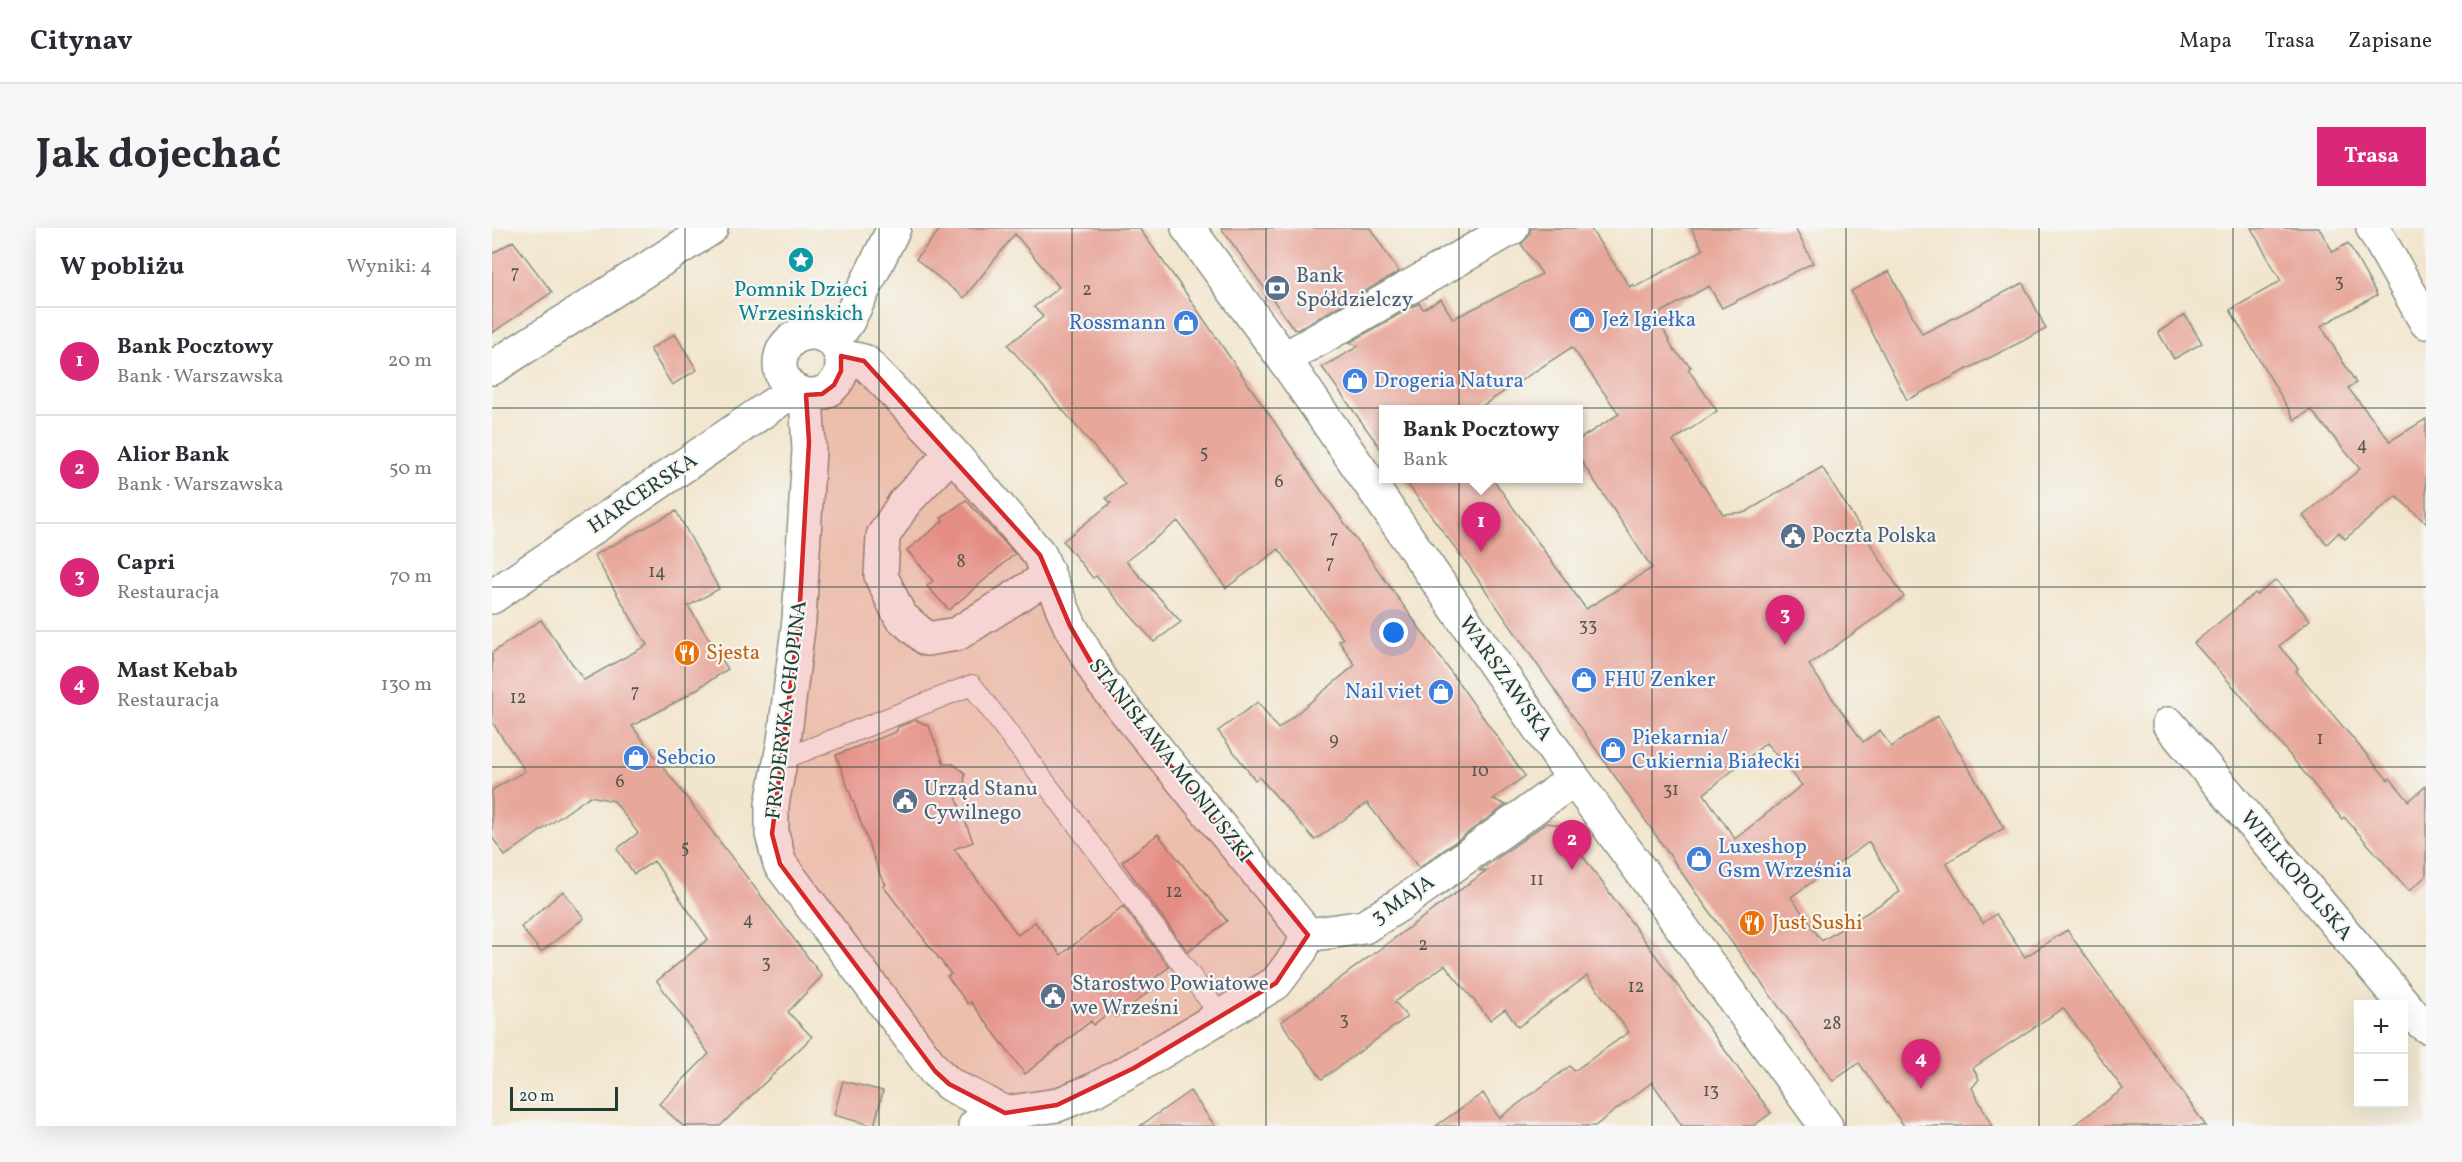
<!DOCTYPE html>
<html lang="pl">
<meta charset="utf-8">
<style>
body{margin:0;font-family:Vollkorn,serif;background:#f7f7f7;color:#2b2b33}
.controls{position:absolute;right:18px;bottom:18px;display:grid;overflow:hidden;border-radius:0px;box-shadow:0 6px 24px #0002}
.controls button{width:54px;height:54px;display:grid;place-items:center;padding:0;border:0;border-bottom:2px solid #e1e1e2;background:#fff;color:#2b2b33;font:30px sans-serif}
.scale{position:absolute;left:18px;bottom:15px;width:108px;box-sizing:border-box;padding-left:6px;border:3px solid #1f3d34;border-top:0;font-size:16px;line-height:21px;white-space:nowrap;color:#1f3d34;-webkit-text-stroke:4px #f6f6f2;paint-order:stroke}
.you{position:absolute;left:902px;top:405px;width:21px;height:21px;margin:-15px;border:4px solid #fff;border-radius:50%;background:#1a73e8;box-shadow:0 0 0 9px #1a73e833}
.badge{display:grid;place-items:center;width:39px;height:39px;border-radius:50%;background:#db2777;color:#fff;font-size:20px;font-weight:700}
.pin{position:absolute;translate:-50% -50px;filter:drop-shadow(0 2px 3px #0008)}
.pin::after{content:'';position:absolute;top:32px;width:21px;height:18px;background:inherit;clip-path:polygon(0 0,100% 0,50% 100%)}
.popup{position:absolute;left:887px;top:177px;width:204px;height:78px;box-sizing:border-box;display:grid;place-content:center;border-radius:0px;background:#fff;filter:drop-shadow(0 2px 4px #0005);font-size:20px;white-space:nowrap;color:#7c7c81}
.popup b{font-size:22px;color:#2b2b33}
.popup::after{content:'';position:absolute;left:50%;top:100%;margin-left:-12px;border:12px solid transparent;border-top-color:#fff}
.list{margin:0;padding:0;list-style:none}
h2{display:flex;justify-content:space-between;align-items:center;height:78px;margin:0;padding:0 24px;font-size:26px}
h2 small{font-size:20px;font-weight:400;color:#7c7c81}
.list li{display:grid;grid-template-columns:39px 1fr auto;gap:18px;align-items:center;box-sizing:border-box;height:108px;padding:0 24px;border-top:2px solid #e1e1e2}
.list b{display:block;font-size:22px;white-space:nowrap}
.list p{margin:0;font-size:20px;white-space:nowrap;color:#7c7c81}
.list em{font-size:20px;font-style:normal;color:#7c7c81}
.map{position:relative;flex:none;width:1934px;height:898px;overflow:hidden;border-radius:0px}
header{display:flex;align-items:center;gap:36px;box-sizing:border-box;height:84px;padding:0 30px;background:#fff;border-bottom:2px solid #e1e1e2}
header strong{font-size:28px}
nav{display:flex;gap:33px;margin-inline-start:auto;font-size:21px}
.intro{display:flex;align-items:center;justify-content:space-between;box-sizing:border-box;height:144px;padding:0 36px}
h1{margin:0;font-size:42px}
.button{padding:15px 27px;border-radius:0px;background:#db2777;color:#fff;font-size:21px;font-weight:700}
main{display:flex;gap:36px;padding:0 36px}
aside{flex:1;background:#fff;border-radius:0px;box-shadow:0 6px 24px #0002}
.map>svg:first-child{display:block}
</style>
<header>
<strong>Citynav</strong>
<nav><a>Mapa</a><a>Trasa</a><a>Zapisane</a></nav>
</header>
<div class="intro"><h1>Jak dojechać</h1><a class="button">Trasa</a></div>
<main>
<aside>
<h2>W pobliżu<small>Wyniki: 4</small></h2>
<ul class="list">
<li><span class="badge">1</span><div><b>Bank Pocztowy</b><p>Bank · Warszawska</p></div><em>20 m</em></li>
<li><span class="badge">2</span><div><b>Alior Bank</b><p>Bank · Warszawska</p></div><em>50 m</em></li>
<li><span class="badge">3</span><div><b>Capri</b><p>Restauracja</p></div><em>70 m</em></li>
<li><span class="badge">4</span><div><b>Mast Kebab</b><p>Restauracja</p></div><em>130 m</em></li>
</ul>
</aside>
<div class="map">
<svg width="1934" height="898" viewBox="0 0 1934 898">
<rect width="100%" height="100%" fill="#f6f6f2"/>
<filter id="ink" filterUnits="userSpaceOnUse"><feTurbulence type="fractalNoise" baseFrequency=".0167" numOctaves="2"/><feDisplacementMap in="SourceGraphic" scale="12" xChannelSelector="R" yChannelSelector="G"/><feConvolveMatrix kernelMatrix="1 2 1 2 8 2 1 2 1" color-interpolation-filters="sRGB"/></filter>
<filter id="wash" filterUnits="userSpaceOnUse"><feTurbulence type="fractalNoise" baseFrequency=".008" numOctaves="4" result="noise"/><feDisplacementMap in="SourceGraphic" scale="24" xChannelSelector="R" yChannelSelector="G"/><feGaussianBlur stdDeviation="1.35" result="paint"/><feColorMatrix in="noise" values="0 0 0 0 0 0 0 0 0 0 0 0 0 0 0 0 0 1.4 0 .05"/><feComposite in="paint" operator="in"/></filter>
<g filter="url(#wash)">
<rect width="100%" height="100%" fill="#f2e5cd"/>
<g id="blocks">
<path fill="#e8a79b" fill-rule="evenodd" d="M449,0H647L691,61L829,262L1033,548L1001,571L1014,577L927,640L875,575L823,612L767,549L763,552L726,503L766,474L786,501L863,437L847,413L851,411L787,321L734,360L686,293L634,333L689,394L662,414L604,348L601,350L571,313L619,275L614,270L633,256L516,117L551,89L542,79L567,59L523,6L472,70L424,31Z
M729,0H878L907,44L805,102L802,101Z
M1039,0H1098L1138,59L1141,56L1143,59L1211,22L1199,0H1303L1321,35L1230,80L1217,58L1164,87L1182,122L1199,139L1196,141L1225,183L1181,213L1231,286L1254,284L1330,239L1412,369L1317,437L1371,514L1388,502L1399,519L1446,488L1512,600L1454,635L1491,695L1504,686L1533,729L1575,702L1714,898H1581L1631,861L1571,780L1481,840L1487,851L1480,860L1500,898H1412L1367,835L1341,853L1206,668L976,337L911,250H1000L1094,381L1160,340L1086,228V212L1127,186L1080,119L984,182H891V224L830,139L867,118L857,115L927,75L931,81L949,71L961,91L1050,46L1029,16L1036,9ZM1274,515L1310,557L1243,611L1212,566ZM1377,614L1408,664L1330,713L1299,669Z
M1759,0H1827L1841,24L1856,15L1885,67L1829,98L1864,155L1856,160L1898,213L1934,191V295L1904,268L1853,311L1847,304L1835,316L1811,288L1868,241L1819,182L1803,192L1738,82L1789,53Z
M21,13L60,64L0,105V26Z
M1397,43L1430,106L1531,55L1554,101L1415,172L1359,63Z
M1693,87L1710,115L1682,131L1666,104Z
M183,106L205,142L180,157L158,121Z
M474,272L523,326L457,382L435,358L441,353L415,322L451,293L449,290Z
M184,283L227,361L196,378L236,441L191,470L140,498L330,748L296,784L320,809L228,898H191L167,876L217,826L165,753L216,711L162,633L142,646L125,621L146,605L122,573L98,568L13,628L0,609V562L33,543L0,494V425L49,392L92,452L155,417L102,327Z
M1784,352L1818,392L1787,418L1806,440L1804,443L1896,552L1898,550L1917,573L1934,558V648L1917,663L1852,589L1850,591L1747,465L1702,415L1763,365L1765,367Z
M424,492L437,498L452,536H461L473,545L472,563L464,569L481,614L462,621L526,707L543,694L569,727L631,678L677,739L656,755L661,761L624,789L619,783L601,797L599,793L533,846L479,774L476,776L455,748L459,746L391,658L394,656L389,649L344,527L404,504L406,499Z
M1054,595L1068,597L1279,885L1261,898H1190L1160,854L1103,898H944L991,865L1007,890L1078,838L1082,843L1137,804L1095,748L1026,799L1013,781L998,792L953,737L903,774L915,789L830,851L789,794L995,642L987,643Z
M666,606L735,693L696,724L630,634Z
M71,663L92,690L49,724L29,699Z
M351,853L391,863L382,898L342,887Z
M698,863L723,898H648Z"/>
</g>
</g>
<g filter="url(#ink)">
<use href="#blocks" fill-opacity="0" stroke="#889180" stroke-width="1.5"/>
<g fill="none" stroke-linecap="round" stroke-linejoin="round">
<g stroke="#889180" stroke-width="22">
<path id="lane" d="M289,532L480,457L729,788"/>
</g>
<g stroke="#889180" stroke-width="36">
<path id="street" d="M696,0L792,131L1082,551L1334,898
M1881,0L1934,94
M288 136a31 31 0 1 1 62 0a31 31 0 1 1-62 0Z
M341,114L356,93L402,0
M349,128L372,133L460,225L548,327L578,398L611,455L816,707
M792,131L1020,0
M0,140L219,0
M314,167L317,222L307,392L292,513L280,576V606L288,636L443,843L457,856L513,885
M460,225L413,274L391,308L389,348L408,388L435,411L465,406L557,348
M0,369L289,171L300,161
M1677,496L1922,788L1934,798
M816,707L872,699L907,677L1082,551
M483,898L513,885L565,877L602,862L642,840L784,755L809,722L816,707"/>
</g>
<use href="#lane" stroke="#fff" stroke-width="20"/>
<use href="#street" stroke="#fff" stroke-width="33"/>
</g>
</g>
<path fill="#d62828" fill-opacity="0.2" stroke="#d62828" stroke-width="4.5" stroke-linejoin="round" d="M349,128L372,133L548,327L578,398L611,455L816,707L784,755L642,840L565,877L513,885L457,856L443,843L288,636L280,606L307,392L317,214L314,167L330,166L342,157L349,143Z"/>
<path fill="none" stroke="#1f3d34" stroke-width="1.5" stroke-opacity="0.55" d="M193,0V898M387,0V898M580,0V898M774,0V898M967,0V898M1160,0V898M1354,0V898M1547,0V898M1741,0V898M0,180H1934M0,359H1934M0,539H1934M0,718H1934"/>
<defs>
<g id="sight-disc" transform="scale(1.35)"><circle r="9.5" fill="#0f9aa8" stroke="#f6f6f2"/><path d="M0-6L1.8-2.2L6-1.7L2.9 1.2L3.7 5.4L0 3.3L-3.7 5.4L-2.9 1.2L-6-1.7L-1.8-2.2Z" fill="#fff"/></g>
<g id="bank-disc" transform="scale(1.35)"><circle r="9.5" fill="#5c6f8a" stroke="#f6f6f2"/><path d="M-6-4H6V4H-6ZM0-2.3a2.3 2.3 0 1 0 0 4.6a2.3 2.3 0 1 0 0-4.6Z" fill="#fff"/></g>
<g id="shop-disc" transform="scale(1.35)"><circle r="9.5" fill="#3f7fe0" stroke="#f6f6f2"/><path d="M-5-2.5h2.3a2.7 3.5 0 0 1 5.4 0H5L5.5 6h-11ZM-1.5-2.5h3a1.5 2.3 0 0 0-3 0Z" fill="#fff"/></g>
<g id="civic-disc" transform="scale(1.35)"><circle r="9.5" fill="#5c6f8a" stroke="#f6f6f2"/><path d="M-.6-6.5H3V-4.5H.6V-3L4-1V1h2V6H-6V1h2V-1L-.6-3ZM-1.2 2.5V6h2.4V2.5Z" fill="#fff"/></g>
<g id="restaurant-disc" transform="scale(1.35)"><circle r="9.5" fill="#e8710a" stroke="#f6f6f2"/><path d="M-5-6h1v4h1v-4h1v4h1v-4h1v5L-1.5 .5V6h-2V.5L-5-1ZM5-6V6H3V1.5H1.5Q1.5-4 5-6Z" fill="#fff"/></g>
</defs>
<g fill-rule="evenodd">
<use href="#sight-disc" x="309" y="32"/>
<use href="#bank-disc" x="785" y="60"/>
<use href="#shop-disc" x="1090" y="92"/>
<use href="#shop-disc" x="694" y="95"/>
<use href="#shop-disc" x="863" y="153"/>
<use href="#civic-disc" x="1301" y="308"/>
<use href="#restaurant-disc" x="195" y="425"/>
<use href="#shop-disc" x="1092" y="452"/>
<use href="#shop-disc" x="949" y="464"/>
<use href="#shop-disc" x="1121" y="522"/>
<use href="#shop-disc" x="144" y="530"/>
<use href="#civic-disc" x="413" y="573"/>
<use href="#shop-disc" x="1207" y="631"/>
<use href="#restaurant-disc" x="1260" y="695"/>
<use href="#civic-disc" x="561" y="768"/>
</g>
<g text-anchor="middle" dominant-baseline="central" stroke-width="4.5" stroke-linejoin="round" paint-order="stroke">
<g font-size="18" fill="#51584e">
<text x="23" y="45">7</text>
<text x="1847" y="54">3</text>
<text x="595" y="62">2</text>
<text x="1870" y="217">4</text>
<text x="712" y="225">5</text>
<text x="787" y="254">6</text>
<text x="842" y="310">7</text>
<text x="469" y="334">8</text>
<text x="838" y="335">7</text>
<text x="165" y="344">14</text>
<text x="1096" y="398">33</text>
<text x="143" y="464">7</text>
<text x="26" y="470">12</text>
<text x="1828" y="511">1</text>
<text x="842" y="512">9</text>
<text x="988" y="543">10</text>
<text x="128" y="554">6</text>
<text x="1179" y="562">31</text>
<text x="193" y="620">5</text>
<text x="1045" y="652">11</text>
<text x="682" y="664">12</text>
<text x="256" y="692">4</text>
<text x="931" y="717">2</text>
<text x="274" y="735">3</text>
<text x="1144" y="759">12</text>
<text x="852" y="792">3</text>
<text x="1340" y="796">28</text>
<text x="1219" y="863">13</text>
</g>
<g font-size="21" fill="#4e5e75" stroke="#f6f6f2" text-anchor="start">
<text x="804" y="48">Bank<tspan x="804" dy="24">Spółdzielczy</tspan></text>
<text x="1320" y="308">Poczta Polska</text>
<text x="432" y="561">Urząd Stanu<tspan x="432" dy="24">Cywilnego</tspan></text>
<text x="580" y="756">Starostwo Powiatowe<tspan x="580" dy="24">we Wrześni</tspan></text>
</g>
<g font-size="21" fill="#0d838f" stroke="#f6f6f2">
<text x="309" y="62">Pomnik Dzieci<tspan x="309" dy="24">Wrzesińskich</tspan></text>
</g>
<g font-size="21" fill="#366cbe" stroke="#f6f6f2" text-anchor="start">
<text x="1110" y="92">Jeż Igiełka</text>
<text x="674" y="95" text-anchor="end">Rossmann</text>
<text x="882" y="153">Drogeria Natura</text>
<text x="1112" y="452">FHU Zenker</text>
<text x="930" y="464" text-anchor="end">Nail viet</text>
<text x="1140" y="510">Piekarnia/<tspan x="1140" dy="24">Cukiernia Białecki</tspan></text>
<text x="164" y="530">Sebcio</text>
<text x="1226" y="619">Luxeshop<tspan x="1226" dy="24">Gsm Września</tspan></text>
</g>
<g font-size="21" fill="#1f3d34" stroke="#f6f6f2">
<text transform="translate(151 266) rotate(-34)">HARCERSKA</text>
<text transform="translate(1013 451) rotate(55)">WARSZAWSKA</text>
<text transform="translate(295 482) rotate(-83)">FRYDERYKA CHOPINA</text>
<text transform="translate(678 533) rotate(52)">STANISŁAWA MONIUSZKI</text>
<text transform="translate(1804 648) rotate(50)">WIELKOPOLSKA</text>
<text transform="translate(911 672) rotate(-34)">3 MAJA</text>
</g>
<g font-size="21" fill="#c56008" stroke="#f6f6f2" text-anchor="start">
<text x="214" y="425">Sjesta</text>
<text x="1280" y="695">Just Sushi</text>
</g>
</g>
</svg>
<div class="controls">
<button>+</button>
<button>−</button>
</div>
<div class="scale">20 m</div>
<div class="you"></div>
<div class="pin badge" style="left:989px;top:324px">1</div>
<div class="popup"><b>Bank Pocztowy</b>Bank</div>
<div class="pin badge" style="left:1080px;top:642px">2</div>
<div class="pin badge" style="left:1293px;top:417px">3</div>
<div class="pin badge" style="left:1429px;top:861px">4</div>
</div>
</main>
